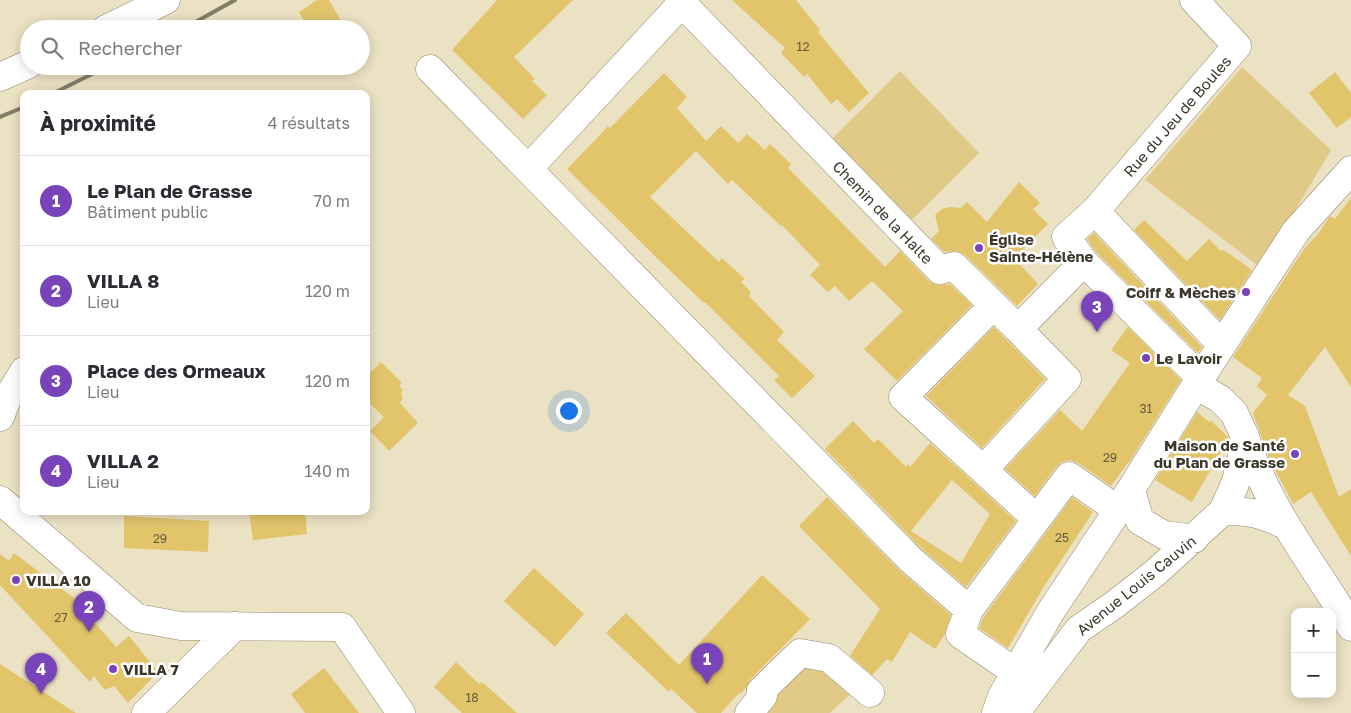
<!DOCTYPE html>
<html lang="fr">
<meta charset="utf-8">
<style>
body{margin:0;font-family:"Golos Text",sans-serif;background:#f7f7f7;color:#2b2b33}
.controls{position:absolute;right:15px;bottom:15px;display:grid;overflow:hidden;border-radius:10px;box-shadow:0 2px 12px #0003}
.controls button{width:45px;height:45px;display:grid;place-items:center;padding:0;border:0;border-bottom:1px solid #e1e1e2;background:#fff;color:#2b2b33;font:25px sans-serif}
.you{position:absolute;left:568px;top:410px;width:18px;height:18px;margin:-12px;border:4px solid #fff;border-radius:50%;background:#1a73e8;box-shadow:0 0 0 8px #1a73e833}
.badge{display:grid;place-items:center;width:32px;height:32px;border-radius:50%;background:#7943ba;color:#fff;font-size:16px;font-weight:700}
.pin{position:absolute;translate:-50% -41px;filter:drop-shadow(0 1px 2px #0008)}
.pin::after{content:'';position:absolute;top:26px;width:18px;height:15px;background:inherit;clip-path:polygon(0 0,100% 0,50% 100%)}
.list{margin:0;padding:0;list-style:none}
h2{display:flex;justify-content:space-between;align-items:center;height:65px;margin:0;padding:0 20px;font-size:21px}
h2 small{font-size:16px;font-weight:400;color:#7c7c81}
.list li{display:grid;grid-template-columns:32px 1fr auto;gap:15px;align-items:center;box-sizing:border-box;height:90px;padding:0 20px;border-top:1px solid #e1e1e2}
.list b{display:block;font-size:19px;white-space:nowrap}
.list p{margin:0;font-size:16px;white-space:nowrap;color:#7c7c81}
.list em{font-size:16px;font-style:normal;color:#7c7c81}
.icon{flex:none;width:28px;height:28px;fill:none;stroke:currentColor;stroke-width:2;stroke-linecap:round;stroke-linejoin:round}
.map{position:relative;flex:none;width:1351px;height:713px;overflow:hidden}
.search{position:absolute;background:#fff;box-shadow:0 2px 12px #0003;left:20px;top:20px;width:350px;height:55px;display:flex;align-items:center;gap:12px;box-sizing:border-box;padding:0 18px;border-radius:28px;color:#7c7c81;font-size:19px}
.panel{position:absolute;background:#fff;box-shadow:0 2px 12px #0003;left:20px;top:90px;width:350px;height:425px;border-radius:10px}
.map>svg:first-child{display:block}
</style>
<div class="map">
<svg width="1351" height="713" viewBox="0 0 1351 713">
<rect width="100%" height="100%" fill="#ebe1c3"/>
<path fill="#e1ca88" d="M1242,67L1331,150L1261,268L1145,180Z
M900,71L979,153L908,224L829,142Z
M805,667L821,669L856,689L830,713H758Z"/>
<path fill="#e2c46b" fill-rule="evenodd" d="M317,0H329L346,29H309L299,12Z
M497,0H573L514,57L535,79L532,81L547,95L523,119L452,50Z
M732,0H796L820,30L818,32L869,93L849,112L837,99L831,104L807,74L804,77L781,53L785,48Z
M1335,72L1351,93V117L1337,128L1309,93Z
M664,73L687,97L677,108L706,141L650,197L719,262L722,258L745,279L741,282L751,292L749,296L784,332L777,340L815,376L792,398L774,380L779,376L705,302L704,303L658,259L567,169L599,136L608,126L610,128Z
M721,126L738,143L747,134L765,150L770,144L791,164L788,168L885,267L900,251L929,281L936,285L950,284L972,305L897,381L864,349L903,311L872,281L849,301L835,286L828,292L810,275L820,265L782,225L781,226L732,180L728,184L696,151Z
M1019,182L1040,203L1033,209L1048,224L1014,258L1038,284L1017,306L965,255L957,251L945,252L931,239L939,231L935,215L942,209L950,207L961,208L967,202L987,222Z
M1351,198V387L1325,347L1288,395L1305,406L1339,497L1351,489V556L1311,492L1293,504L1270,460L1253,413L1267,395L1257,386L1262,378L1233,357L1304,249L1318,234L1330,216L1335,219Z
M1144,220L1187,261L1209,239L1221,251L1224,250L1252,270L1220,320L1134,230Z
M1094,233L1202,347L1198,353L1096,252L1087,239Z
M994,327L1045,379L982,448L926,396Z
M1128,327L1181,380L1128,464H1127L1111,486L1078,463L1070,460L1062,462L1056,467L1035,496L1005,469L1060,410L1082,431L1130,363L1111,350Z
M381,362L402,383L399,385L403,390L401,393L403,398L400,403L418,423L389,451L370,431L384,417L366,400V377Z
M1197,412L1209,422L1210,420L1229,438L1192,502L1155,480Z
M853,421L874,443L878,439L906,467L908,464L910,467L930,443L1016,521L966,587L922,549L825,449ZM952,480L990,514L961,563L911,531Z
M827,497L900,571L951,615L945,634L935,649L910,632L892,662L887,659L872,675L850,656L880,609L799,526Z
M1072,497L1093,512L1043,588L1008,648L979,628L983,618Z
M262,511H305L307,534L253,540L249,513Z
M124,516L209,521L208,552L124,548Z
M14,553L82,604L80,606L116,647L129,636L158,672L128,703L114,686L105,690L94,676L90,682L0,585V554L9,561Z
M534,568L584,614L555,647L504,601Z
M762,575L810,619L750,680L746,688L741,693L740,692L721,713H697L671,689L669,692L606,633L626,613L679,665Z
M456,662L479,684L482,682L517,713H462L434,687Z
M0,664L76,713H0Z
M324,668L359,713H305L291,694Z"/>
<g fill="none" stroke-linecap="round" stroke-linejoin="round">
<g stroke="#93896e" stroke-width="29">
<path id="minor" d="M679,0L940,270L954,266L1018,329L1084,262L1201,378
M106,29L166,0
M430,69L911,560L969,610
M0,77L29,64
M528,169L682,3
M1095,211L1222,345
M1084,262L1066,237L1095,211L1237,46L1194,0
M994,305L903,397L1037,519
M0,417L7,399L24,371
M1246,440C1269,511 1314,564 1351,627
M984,469L1067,379L1018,329
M1131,490L1140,521L1164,535L1194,539
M0,500L137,618L181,626L342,627L401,713
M1223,511C1249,511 1261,513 1285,525
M1015,672L960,634L969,610L1069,476L1118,510
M146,713L235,626
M749,713L763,696L761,691L800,653L829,658L870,693
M996,713L1002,696L1051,611L1118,510L1196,385L1268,274L1296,231L1351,170
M1018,713L1022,704L1079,629L1114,605L1155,573L1223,511L1235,484L1241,463L1245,436L1234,413L1220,399L1196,385"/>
</g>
<use href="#minor" stroke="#fff" stroke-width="28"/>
<path stroke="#837d69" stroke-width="4" d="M183,29L235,0
M52,94L108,66
M0,117L24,107"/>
</g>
<g fill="#7943ba" stroke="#fff" stroke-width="2">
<circle cx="979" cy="248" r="5"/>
<circle cx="1246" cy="292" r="5"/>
<circle cx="1146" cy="358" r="5"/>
<circle cx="1295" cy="454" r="5"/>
<circle cx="16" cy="580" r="5"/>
<circle cx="113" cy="669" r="5"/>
</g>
<g text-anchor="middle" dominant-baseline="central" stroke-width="5" stroke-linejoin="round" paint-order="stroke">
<g font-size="12" fill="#655a3b">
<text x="803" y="46">12</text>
<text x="1146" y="408">31</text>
<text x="1110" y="457">29</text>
<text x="1062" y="537">25</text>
<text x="160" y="538">29</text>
<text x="61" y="617">27</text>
<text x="472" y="697">18</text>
</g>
<g font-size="15" fill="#3b372b" stroke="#fff">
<text transform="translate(1177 116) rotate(-49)">Rue du Jeu de Boules</text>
<text transform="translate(883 212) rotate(46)">Chemin de la Halte</text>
<text transform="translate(1136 585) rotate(-39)">Avenue Louis Cauvin</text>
</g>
<g font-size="15" font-weight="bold" fill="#3b372b" stroke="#fff" text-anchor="start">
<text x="989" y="239">Église<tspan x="989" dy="17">Sainte-Hélène</tspan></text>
<text x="1236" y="292" text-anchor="end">Coiff &amp; Mèches</text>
<text x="1156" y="358">Le Lavoir</text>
<text x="1285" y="445" text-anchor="end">Maison de Santé<tspan x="1285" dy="17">du Plan de Grasse</tspan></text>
<text x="26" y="580">VILLA 10</text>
<text x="123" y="669">VILLA 7</text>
</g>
</g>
</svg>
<div class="controls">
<button>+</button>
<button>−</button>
</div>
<div class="you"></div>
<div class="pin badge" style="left:707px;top:684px">1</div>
<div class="pin badge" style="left:89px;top:632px">2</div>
<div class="pin badge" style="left:1097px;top:332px">3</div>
<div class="pin badge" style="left:41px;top:694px">4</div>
<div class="search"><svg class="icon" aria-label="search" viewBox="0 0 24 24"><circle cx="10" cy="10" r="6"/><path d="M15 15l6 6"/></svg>Rechercher</div>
<section class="panel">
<h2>À proximité<small>4 résultats</small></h2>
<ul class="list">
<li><span class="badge">1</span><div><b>Le Plan de Grasse</b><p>Bâtiment public</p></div><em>70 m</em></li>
<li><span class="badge">2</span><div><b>VILLA 8</b><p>Lieu</p></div><em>120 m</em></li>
<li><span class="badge">3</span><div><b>Place des Ormeaux</b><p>Lieu</p></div><em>120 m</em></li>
<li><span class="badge">4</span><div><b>VILLA 2</b><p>Lieu</p></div><em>140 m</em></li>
</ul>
</section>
</div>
